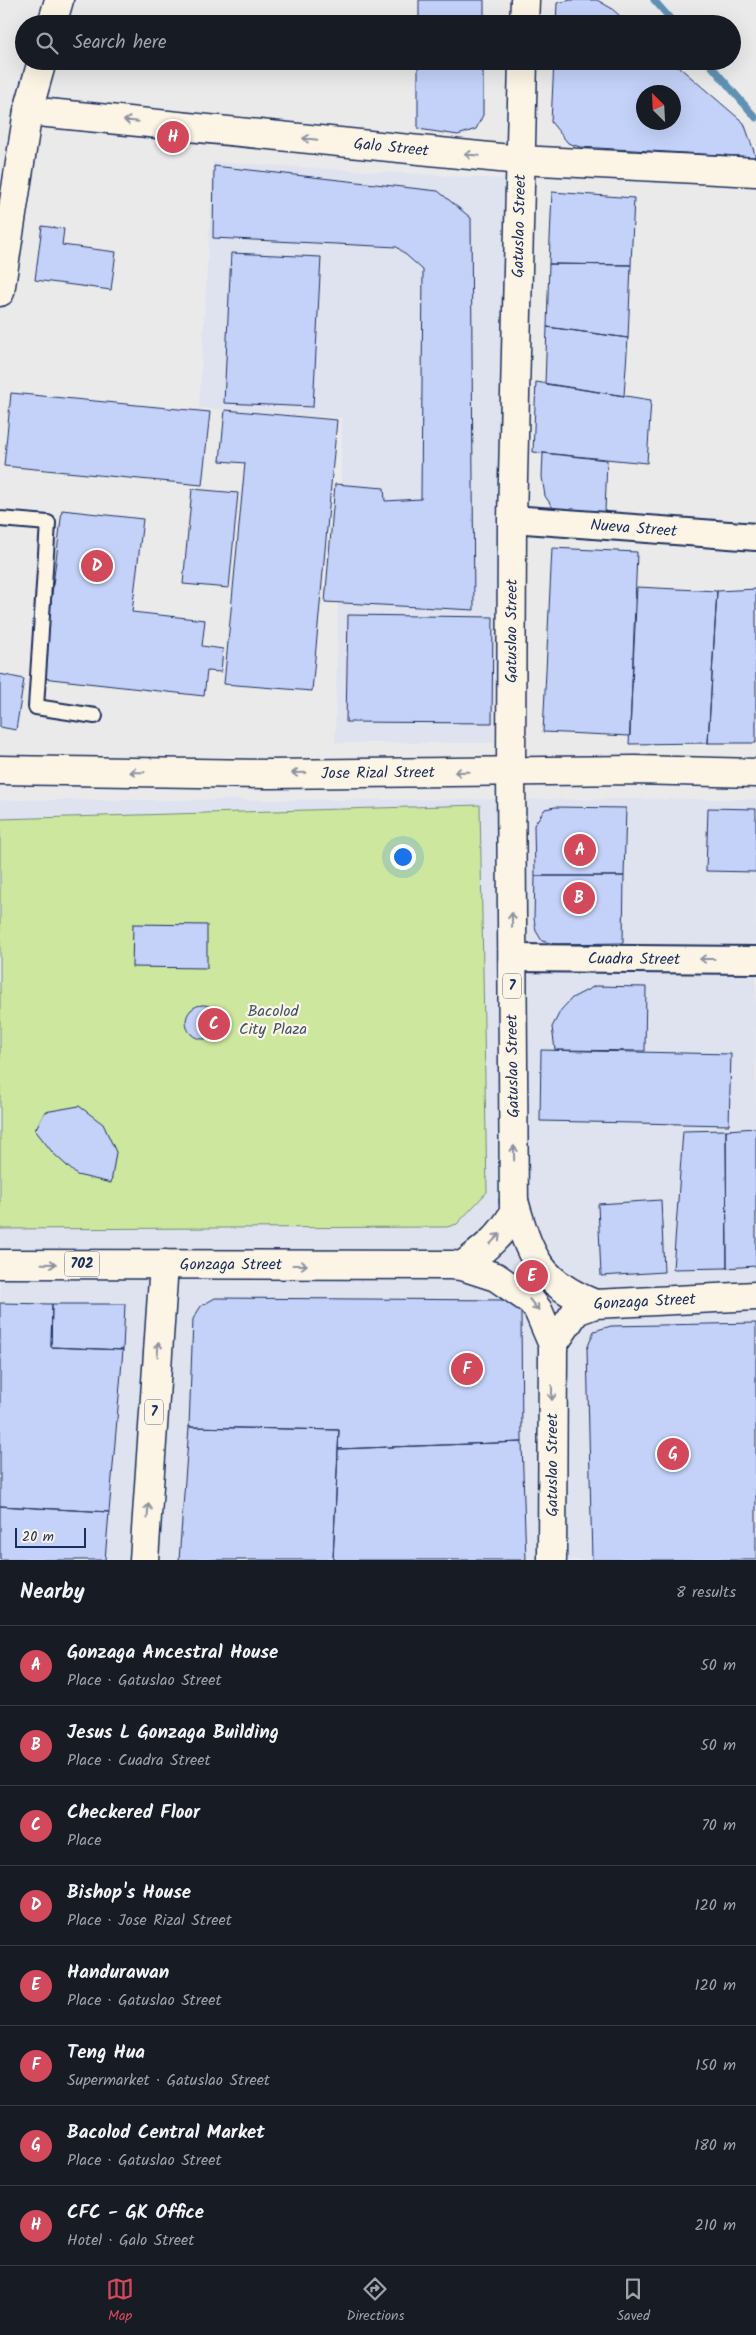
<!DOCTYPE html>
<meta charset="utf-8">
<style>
body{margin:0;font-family:Kalam,sans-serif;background:#20242c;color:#f1f3f6}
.compass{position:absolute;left:636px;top:85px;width:45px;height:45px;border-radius:50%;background:#171b24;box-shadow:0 5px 20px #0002;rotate:336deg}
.scale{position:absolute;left:15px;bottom:12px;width:71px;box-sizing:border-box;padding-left:5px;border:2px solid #1b2f5e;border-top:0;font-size:14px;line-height:18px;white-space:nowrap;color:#1b2f5e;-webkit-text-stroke:4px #fcf5e5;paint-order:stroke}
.you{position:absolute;left:402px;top:856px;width:18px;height:18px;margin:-12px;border:4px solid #fff;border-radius:50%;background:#1a73e8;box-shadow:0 0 0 8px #1a73e833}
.badge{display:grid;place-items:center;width:32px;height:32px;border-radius:50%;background:#d1495b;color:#fff;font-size:16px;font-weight:700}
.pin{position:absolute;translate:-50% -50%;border:2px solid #fff;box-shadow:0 1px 5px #0006}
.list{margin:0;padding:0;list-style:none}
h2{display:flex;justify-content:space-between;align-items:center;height:65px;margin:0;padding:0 20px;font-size:21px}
h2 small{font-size:16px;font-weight:400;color:#9ea1a6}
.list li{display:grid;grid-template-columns:32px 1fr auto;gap:15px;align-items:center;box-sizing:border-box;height:80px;padding:0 20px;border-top:1px solid #363941}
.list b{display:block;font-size:19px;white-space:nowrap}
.list p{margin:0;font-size:16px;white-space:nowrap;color:#9ea1a6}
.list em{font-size:16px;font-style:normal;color:#9ea1a6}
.icon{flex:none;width:28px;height:28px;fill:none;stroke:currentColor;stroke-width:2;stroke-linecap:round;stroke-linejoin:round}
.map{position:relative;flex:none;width:756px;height:1560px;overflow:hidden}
.search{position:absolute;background:#171b24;box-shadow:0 5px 20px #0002;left:15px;right:15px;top:15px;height:55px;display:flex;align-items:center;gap:12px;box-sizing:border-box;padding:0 18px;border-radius:28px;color:#9ea1a6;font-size:19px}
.sheet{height:705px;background:#171b24}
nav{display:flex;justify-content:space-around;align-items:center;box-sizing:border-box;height:70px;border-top:1px solid #363941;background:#171b24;font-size:14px;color:#9ea1a6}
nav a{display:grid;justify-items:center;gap:2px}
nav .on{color:#d1495b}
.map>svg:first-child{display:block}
</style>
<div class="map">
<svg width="756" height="1560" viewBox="0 0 756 1560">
<rect width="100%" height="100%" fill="#ebeaeb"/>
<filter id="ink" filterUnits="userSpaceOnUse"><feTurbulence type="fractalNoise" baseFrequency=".02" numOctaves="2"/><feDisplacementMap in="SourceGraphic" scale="10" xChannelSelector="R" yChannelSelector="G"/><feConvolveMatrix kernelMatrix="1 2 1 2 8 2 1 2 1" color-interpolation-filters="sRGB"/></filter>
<g filter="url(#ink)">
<path fill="#dfe3ef" d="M213,162L505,179L494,743H335L342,418L199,408Z
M756,799V1560H0V800Z"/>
<path fill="#cde79e" stroke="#748b7e" d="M480,805L487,1192L457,1224L447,1227L0,1229V819Z"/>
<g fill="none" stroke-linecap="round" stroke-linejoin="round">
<path stroke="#5e91b4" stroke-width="7" d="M654,0L675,24
M707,61L756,118"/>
</g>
<path fill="#c4d2f9" stroke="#1b2f5e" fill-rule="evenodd" d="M419,0H484V24H419Z
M571,0H597L611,8L629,24H556L557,3Z
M418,61H483V115L476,129L458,135L418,129Z
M554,61H672L744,123L756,157L580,147L568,143L551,122ZM644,92H674V122H644Z
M214,166L438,191L471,218L474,610L325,602L335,484L384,488L385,501L421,499L423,270L397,247L213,238Z
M552,192L634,198L631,265L549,264Z
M42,226L64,229L62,245L116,252L111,290L35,280Z
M231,253L321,257L313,407L224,403Z
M549,264L631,265L628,338L547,327Z
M547,327L628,338L624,396L545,384Z
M536,382L651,400L647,463L533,452Z
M11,393L210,412L202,485L4,466Z
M225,410L337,420L312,691L224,684L245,463L220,461Z
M543,453L607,460L605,512L553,508L545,496L542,477Z
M192,489L238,493L229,588L183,584Z
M62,510L143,519L132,612L205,620L202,646L223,649L221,672L207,671L204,696L42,678Z
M552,548L637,552L630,736L543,732Z
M637,587L717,591L708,743L629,744Z
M756,589V743H708L717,591Z
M348,615L493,617L492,723L346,722Z
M0,674L24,679L16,730L0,727Z
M555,807L626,808L624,876H535L534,825L545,809Z
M708,808L756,809V872L706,871Z
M535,876H624L623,943L555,944L542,941L536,931L534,919Z
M133,924L207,925V968L132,967Z
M595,986L646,987L645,1051L555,1050L552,1027L561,1010L572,998Z
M186 1022a17 17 0 1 1 34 0a17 17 0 1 1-34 0Z
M541,1050L731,1054L729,1125L540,1121Z
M79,1106L103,1124L116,1152L111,1183L77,1175L53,1153L35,1130L45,1112Z
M756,1128V1266L727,1268L726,1130Z
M726,1130L727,1268L673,1269L683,1131Z
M661,1200L664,1272L601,1276L598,1204Z
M215,1298L507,1300L521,1312L522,1442L338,1449L339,1430L189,1427L193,1319L201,1306Z
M0,1303L52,1304L51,1347L123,1350L109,1512L0,1506Z
M52,1304H125L123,1350L51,1347Z
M756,1323V1560H592L587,1349L594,1331L611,1326Z
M189,1427L339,1430L333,1560H179Z
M522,1442L526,1560H333L338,1449Z
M0,1506L109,1512L105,1560H0Z"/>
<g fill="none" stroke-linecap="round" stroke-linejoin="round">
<g stroke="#1b2f5e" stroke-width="18">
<path id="service" d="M0,519L48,523L36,707L95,716"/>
</g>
<g stroke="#1b2f5e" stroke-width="30">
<g id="minor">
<path id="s1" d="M512,519L756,537"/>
<path id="s2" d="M512,958L756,960"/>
</g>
</g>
<g stroke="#1b2f5e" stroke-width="31">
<g id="tertiary">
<path d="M524,24L525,0"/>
<path id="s3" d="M28,111L520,160L756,172"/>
<path id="s4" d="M511,771L512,519L523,61"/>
<path d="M514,1201C530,1257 539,1282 595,1304"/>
<path d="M462,1266L496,1277L531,1301L538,1310L553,1345L552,1560"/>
<path id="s5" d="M553,1345L576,1311L595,1304L756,1296"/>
</g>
</g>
<g stroke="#1b2f5e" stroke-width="31">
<path id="secondary" d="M52,24L59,0
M0,292L28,111L42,61"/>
</g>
<g stroke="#1b2f5e" stroke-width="31">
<g id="primary">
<path id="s6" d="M0,770L270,774L635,770L756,773"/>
<path id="s7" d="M0,1264L451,1265L462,1266C483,1250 502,1236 514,1212L511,771"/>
<path d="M144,1560L164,1264"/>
</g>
</g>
<use href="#service" stroke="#fcf5e5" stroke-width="14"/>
<use href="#minor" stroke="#fcf5e5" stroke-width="26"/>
<use href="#tertiary" stroke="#fcf5e5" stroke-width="28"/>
<use href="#secondary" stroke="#fcf5e5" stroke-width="28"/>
<use href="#primary" stroke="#fcf5e5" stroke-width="28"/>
</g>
<defs><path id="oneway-shaft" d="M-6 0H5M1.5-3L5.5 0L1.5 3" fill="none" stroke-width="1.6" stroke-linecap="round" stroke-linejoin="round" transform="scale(1.25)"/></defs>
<g stroke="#8c92a2">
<use href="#oneway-shaft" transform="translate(131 121) rotate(-174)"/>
<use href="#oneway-shaft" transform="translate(310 139) rotate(-174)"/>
<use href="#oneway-shaft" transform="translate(472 155) rotate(-174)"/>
<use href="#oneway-shaft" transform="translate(137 772) rotate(-179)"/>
<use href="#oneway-shaft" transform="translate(462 772) rotate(179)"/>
<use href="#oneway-shaft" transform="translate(299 773) rotate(179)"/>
<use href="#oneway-shaft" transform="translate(512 920) rotate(-91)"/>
<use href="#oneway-shaft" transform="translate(707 959) rotate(-180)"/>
<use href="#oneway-shaft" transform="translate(514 1153) rotate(-91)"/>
<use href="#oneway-shaft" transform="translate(495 1239) rotate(-46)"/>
<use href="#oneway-shaft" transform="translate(49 1264) rotate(1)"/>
<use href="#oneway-shaft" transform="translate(300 1265)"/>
<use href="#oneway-shaft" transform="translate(534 1305) rotate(51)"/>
<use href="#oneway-shaft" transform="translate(158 1349) rotate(-86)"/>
<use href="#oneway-shaft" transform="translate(552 1393) rotate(90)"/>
<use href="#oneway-shaft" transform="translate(148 1511) rotate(-86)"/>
</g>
</g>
<g text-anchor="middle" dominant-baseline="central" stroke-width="4.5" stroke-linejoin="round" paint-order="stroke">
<g fill="#fcf5e5" stroke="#5e6a86" stroke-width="1">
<rect x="503" y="973.5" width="18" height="25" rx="4"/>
<rect x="64.5" y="1251.5" width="35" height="25" rx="4"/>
<rect x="145" y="1399.5" width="18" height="25" rx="4"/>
</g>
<g font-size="15" font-weight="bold" fill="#1b2f5e">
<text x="512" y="986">7</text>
<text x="82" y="1264">702</text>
<text x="154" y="1412">7</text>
</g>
<g font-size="16" fill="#1b2f5e" stroke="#fcf5e5">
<text stroke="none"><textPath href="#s3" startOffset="365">Galo Street</textPath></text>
<text stroke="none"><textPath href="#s4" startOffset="545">Gatuslao Street</textPath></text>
<text stroke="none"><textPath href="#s1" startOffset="122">Nueva Street</textPath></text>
<text stroke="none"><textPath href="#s4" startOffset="140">Gatuslao Street</textPath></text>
<text stroke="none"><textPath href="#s6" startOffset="378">Jose Rizal Street</textPath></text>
<text stroke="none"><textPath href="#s2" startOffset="122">Cuadra Street</textPath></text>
<text transform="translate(513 1066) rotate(-91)">Gatuslao Street</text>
<text stroke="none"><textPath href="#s7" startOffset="231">Gonzaga Street</textPath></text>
<text stroke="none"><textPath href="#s5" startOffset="111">Gonzaga Street</textPath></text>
<text transform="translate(552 1465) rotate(-90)">Gatuslao Street</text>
</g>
<g font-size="16" fill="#3f546b" stroke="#fcf5e5">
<text x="273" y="1011">Bacolod<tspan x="273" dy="18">City Plaza</tspan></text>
</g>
</g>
</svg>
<svg class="compass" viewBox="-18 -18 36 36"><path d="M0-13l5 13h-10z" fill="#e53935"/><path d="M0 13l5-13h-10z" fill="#9ea1a6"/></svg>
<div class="scale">20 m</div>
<div class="you"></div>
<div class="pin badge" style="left:580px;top:850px">A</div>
<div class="pin badge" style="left:579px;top:898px">B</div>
<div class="pin badge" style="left:214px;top:1024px">C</div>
<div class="pin badge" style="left:97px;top:566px">D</div>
<div class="pin badge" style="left:532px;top:1276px">E</div>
<div class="pin badge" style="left:467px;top:1369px">F</div>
<div class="pin badge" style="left:673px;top:1454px">G</div>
<div class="pin badge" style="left:173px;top:137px">H</div>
<div class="search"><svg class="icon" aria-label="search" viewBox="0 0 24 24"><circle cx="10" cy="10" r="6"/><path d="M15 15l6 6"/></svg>Search here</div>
</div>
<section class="sheet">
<h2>Nearby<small>8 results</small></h2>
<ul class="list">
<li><span class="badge">A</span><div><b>Gonzaga Ancestral House</b><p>Place · Gatuslao Street</p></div><em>50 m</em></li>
<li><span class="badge">B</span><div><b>Jesus L Gonzaga Building</b><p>Place · Cuadra Street</p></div><em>50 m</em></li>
<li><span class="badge">C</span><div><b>Checkered Floor</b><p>Place</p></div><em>70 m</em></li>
<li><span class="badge">D</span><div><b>Bishop's House</b><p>Place · Jose Rizal Street</p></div><em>120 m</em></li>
<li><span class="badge">E</span><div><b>Handurawan</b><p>Place · Gatuslao Street</p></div><em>120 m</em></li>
<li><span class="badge">F</span><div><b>Teng Hua</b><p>Supermarket · Gatuslao Street</p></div><em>150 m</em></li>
<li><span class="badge">G</span><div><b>Bacolod Central Market</b><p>Place · Gatuslao Street</p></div><em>180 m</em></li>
<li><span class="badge">H</span><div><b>CFC - GK Office</b><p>Hotel · Galo Street</p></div><em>210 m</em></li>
</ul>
</section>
<nav>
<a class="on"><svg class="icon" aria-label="map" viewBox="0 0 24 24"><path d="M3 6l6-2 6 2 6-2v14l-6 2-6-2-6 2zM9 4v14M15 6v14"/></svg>Map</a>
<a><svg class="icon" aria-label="directions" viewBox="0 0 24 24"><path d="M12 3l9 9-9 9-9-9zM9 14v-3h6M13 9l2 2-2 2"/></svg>Directions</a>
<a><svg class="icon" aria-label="saved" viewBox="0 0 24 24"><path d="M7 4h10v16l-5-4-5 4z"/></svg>Saved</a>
</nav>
